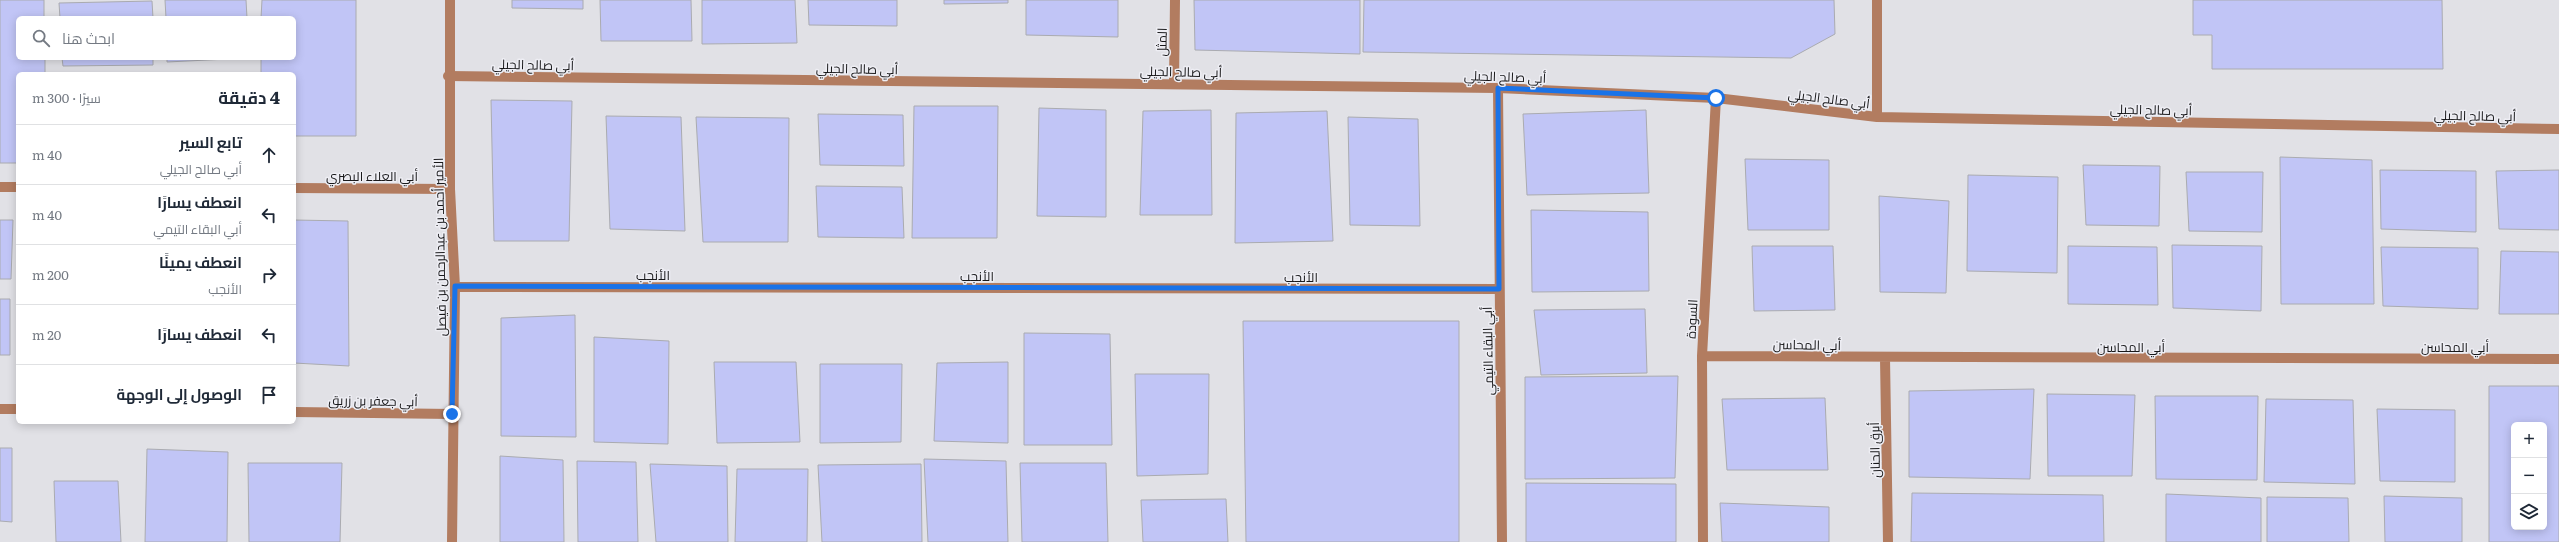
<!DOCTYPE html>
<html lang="ar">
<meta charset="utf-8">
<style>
body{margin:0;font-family:Literata,Cairo,serif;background:#f6f6f7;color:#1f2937;direction:rtl}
.controls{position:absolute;right:12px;bottom:12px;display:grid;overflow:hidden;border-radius:6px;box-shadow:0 2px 10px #0003}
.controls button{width:36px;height:36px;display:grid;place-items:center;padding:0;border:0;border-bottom:1px solid #e0e1e3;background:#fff;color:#1f2937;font:20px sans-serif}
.stop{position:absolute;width:12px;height:12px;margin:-9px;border:3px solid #1a73e8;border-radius:50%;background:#fff}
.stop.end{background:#1a73e8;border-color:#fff;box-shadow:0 1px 4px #0008}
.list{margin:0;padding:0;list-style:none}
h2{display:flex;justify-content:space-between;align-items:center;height:52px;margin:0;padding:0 16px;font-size:17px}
h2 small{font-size:13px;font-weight:400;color:#747a83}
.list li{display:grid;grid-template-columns:26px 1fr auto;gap:12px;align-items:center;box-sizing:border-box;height:60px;padding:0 16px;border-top:1px solid #e0e1e3}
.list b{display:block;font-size:15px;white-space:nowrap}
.list p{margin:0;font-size:13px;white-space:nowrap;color:#747a83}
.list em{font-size:13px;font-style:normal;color:#747a83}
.icon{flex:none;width:22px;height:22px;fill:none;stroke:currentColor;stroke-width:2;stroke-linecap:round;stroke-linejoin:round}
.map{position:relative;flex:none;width:2559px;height:542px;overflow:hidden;direction:ltr}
.search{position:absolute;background:#fff;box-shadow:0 2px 10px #0003;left:16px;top:16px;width:280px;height:44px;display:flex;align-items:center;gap:10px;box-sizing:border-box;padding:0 14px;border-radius:6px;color:#747a83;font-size:15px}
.panel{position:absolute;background:#fff;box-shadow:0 2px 10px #0003;left:16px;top:72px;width:280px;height:352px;border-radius:6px;direction:rtl}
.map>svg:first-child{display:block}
</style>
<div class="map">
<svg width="2559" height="542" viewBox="0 0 2559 542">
<rect width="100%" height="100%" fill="#e1e1e6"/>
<path fill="#c1c5f6" stroke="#aaabb0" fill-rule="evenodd" d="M0,0H44V18H18V58H45V74H18V163H0Z
M165,0H246L247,18H166Z
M262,0H356V136H294V74H261V58H294V18H261Z
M512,0H583V9L512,8Z
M600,0H691L692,41H601Z
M702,0H795L797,43L702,44Z
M808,0H897V26L809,25Z
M944,0H1008V3L944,4Z
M1026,0H1118V37L1026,35Z
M1194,0H1360V54L1195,50Z
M1364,0H1834L1835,34L1791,58L1363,52Z
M2193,0H2442L2443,69H2212V35H2193Z
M152,1L153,18H60L59,3Z
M62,58H153V65L63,66Z
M167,58H248L167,62Z
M491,100L572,101L569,241H494Z
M914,106H998L997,238H912Z
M1039,108L1106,110V217L1037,216Z
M1211,110L1212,215H1140L1143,111Z
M1646,110L1649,193L1527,195L1523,114Z
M1327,111L1333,241L1235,243L1236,113Z
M818,114L903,115L904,166L820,165Z
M606,116L681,117L685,231L610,229Z
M696,117L789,118L788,242H703Z
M1348,117L1418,119L1420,226L1350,225Z
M2280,157L2372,160L2374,304H2281Z
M1745,159L1829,160V230H1748Z
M2083,165L2160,166L2159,226L2086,225Z
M2380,170L2476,171V232L2381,229Z
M2559,170V230L2499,229L2496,171Z
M2186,172H2263L2262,232L2189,231Z
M1968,175L2058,177L2057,273L1967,271Z
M816,186L902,187L904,238L818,237Z
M1879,196L1949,201L1946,293L1880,292Z
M1531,210L1648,212L1649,291L1532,292Z
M0,220H13L11,279H0Z
M294,220L348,221L349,366L294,363Z
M2172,245L2262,246L2261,311L2173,308Z
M1752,246H1833L1835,310L1754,311Z
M2068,246L2157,247L2158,305L2068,304Z
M2381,247L2478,248V309L2383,306Z
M2501,251L2559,252V314H2499Z
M0,299H10V355H0Z
M1645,309L1647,373L1541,375L1534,310Z
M575,315L576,437L501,436V318Z
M1243,321H1459V542H1246Z
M1024,333L1110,334L1112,445H1024Z
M594,337L669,341L668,444L594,442Z
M714,362H796L800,442L717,443Z
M1008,362V443L934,441L937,363Z
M820,364H902L901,442L820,443Z
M1135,374H1209L1208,474L1137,476Z
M1678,376L1675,478L1525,479V377Z
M2489,386H2559V542H2489ZM2514,425H2544V527H2514Z
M2034,389L2030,479L1909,477V391Z
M2047,394L2135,395L2132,476H2048Z
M2155,396H2258L2257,480L2156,479Z
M1825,398L1828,470H1727L1722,399Z
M2266,399L2353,400L2355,484L2264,482Z
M2377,409L2455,410V482L2380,481Z
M0,448H12V522L0,521Z
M147,449L228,452L227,542H145Z
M500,456L563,460L564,542H500Z
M924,459L1006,461L1008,542H928Z
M577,461L636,462L638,542H578Z
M248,463H342L340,542H249Z
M1020,463H1106L1108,542H1022Z
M650,464L727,466L728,542H656Z
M921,464L922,542H822L818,465Z
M737,469H808L807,542H735Z
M54,481H118L121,542H56Z
M1526,483L1676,484V542H1526Z
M1912,493L2103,495L2104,542H1911Z
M2166,494L2261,498V542H2166Z
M2384,496L2462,498V542H2385Z
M2267,497L2348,498L2349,542H2267Z
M1226,499L1228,542H1143L1141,500Z
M1720,503L1829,507V542H1722Z"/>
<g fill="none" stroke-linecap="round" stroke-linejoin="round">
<path stroke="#b27c60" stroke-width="10" d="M450,0V189L455,287L452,542"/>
<path stroke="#b27c60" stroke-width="10" d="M448,76L1498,88L1716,98L1877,117L2559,129
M1174,84L1175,0
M1498,88L1502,542
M1877,117V0
M0,187H18
M294,188L450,189
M455,287L1499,289
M1702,356L2559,359
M1885,358L1888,542
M0,409H18
M294,412L452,414
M1703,542L1702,356L1716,98"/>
</g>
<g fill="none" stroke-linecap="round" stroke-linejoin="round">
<path stroke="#1a73e8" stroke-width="5" d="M452,414L455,286L1499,289L1498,88L1716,98"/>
</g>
<g text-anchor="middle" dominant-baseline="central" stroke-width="3" stroke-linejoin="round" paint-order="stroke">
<g font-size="13" fill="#18181a" stroke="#eeeef4">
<text transform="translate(1161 42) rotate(-89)">المثل</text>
<text transform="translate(533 64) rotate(1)">أبي صالح الجيلي</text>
<text transform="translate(857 68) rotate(1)">أبي صالح الجيلي</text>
<text transform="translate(1181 71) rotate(1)">أبي صالح الجيلي</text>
<text transform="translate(1505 76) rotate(2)">أبي صالح الجيلي</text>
<text transform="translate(1829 98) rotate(7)">أبي صالح الجيلي</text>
<text transform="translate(2151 109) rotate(1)">أبي صالح الجيلي</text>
<text transform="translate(2475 115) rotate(1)">أبي صالح الجيلي</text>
<text x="372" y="175">أبي العلاء البصري</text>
<text transform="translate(439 247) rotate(-91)">الأمير أحمد بن عبدالرحمن بن فيصل</text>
<text x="653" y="274">الأنجب</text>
<text x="977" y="275">الأنجب</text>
<text x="1301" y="276">الأنجب</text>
<text transform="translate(1691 319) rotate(-87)">السودة</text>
<text transform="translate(1807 344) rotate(1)">أبي المحاسن</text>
<text x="2131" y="346">أبي المحاسن</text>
<text x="2455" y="346">أبي المحاسن</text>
<text transform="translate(1487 351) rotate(-91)">أبي البقاء التيمي</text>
<text transform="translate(373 400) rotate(1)">أبي جعفر بن زريق</text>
<text transform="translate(1874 450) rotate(-91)">أبرق الحنان</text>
</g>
</g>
</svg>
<div class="controls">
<button>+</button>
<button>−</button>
<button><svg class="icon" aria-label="layers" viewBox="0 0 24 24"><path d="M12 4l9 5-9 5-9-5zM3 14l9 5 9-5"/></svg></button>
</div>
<div class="stop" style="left:1716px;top:98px"></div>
<div class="stop end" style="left:452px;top:414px"></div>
<div class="search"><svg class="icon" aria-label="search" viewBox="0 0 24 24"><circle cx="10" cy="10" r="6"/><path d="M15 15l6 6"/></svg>ابحث هنا</div>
<section class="panel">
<h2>4 دقيقة<small>سيرًا · 300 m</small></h2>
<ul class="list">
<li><svg class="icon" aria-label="ahead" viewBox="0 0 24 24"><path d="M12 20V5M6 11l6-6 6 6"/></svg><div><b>تابع السير</b><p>أبي صالح الجيلي</p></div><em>40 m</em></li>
<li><svg class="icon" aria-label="left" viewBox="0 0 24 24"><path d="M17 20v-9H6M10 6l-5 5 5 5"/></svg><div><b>انعطف يسارًا</b><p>أبي البقاء التيمي</p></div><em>40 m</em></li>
<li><svg class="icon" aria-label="right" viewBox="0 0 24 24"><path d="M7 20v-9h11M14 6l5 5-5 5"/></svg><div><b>انعطف يمينًا</b><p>الأنجب</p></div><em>200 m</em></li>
<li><svg class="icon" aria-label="left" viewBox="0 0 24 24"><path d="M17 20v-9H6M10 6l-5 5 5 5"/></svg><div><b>انعطف يسارًا</b></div><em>20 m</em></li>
<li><svg class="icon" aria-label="arrive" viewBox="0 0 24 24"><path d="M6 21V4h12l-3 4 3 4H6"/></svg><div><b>الوصول إلى الوجهة</b></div></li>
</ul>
</section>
</div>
